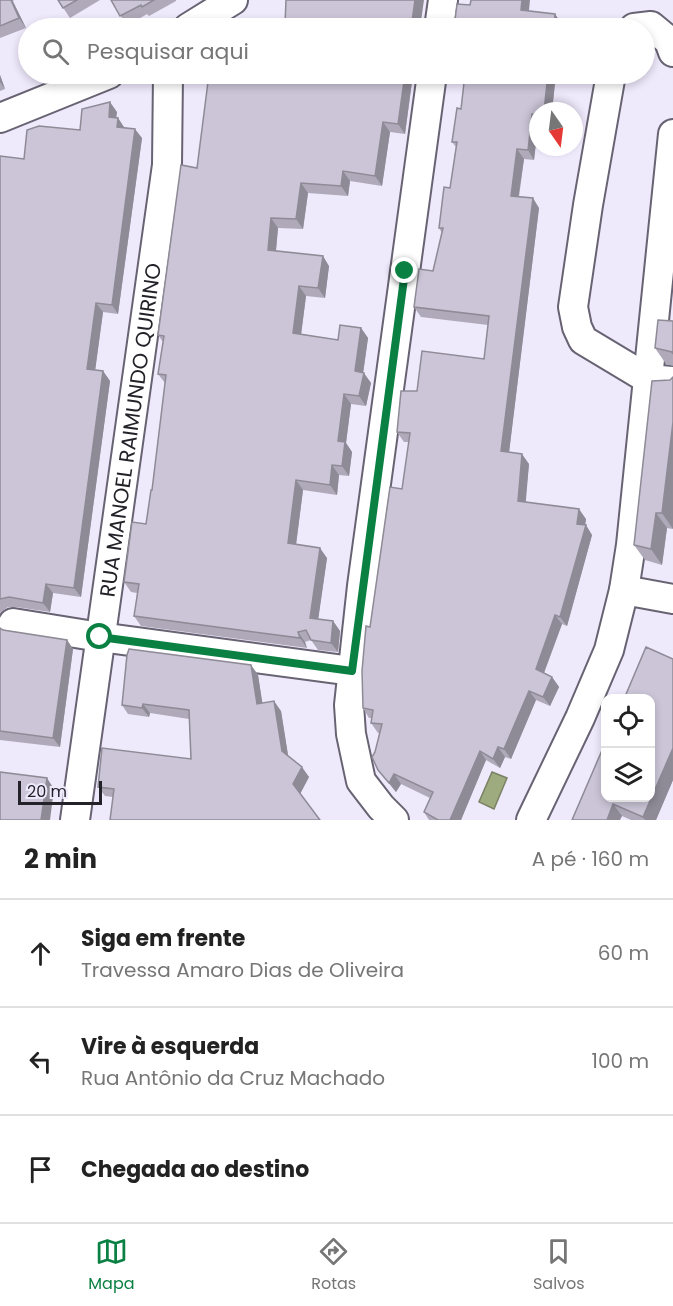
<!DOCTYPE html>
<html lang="pt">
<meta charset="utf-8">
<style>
body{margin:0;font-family:Poppins,sans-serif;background:#f2f2f2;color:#222}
.controls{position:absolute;right:18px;bottom:18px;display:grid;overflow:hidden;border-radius:12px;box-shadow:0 3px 9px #0003}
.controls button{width:54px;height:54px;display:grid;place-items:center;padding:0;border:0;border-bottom:2px solid #e0e0e0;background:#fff;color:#222;font:30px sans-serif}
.compass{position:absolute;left:529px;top:102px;width:54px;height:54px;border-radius:50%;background:#fff;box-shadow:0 3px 9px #0003;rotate:166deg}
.scale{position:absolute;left:18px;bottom:15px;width:84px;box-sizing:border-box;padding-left:6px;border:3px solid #242229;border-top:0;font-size:16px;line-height:21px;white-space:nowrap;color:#242229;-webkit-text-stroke:4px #efe9fc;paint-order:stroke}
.stop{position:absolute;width:18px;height:18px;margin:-14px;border:4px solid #0b8043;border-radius:50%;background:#fff}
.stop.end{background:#0b8043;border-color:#fff;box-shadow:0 2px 6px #0008}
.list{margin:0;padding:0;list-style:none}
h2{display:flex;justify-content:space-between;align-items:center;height:78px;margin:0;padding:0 24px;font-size:26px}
h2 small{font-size:20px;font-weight:400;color:#767676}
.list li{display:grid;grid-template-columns:39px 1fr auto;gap:18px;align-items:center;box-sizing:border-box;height:108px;padding:0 24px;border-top:2px solid #e0e0e0}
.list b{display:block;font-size:22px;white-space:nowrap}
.list p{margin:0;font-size:20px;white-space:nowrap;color:#767676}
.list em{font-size:20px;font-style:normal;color:#767676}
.icon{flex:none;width:33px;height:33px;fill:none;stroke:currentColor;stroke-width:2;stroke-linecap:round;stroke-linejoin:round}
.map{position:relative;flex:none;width:673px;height:820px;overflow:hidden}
.search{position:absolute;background:#fff;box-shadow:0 3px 9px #0003;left:18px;right:18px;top:18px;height:66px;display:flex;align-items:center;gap:15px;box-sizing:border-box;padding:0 21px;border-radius:33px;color:#767676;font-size:22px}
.sheet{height:402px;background:#fff}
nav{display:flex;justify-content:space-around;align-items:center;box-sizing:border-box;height:84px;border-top:2px solid #e0e0e0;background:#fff;font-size:16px;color:#767676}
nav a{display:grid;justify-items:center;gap:3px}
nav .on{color:#0b8043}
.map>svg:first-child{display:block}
</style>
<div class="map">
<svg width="673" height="820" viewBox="0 0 673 820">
<rect width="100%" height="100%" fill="#efe9fc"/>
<path fill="#9eab7e" stroke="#798264" stroke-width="1.5" d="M492,772L507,778L494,809L479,802Z"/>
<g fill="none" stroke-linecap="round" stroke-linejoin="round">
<g stroke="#686373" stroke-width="32">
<g id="minor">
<path d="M188,28L233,0"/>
<path d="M439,28L443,0"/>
<path d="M634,28L651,26L669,41L673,52"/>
<path d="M611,74L588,205L573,307L577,327L583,340L648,379L673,381"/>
<path d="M0,118L109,74"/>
<path d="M624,590L673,599"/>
<path d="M13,623L100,637L352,671"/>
<path id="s1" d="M75,820L167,165L168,74"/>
<path d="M394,820L381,807L361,781L351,734L349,705L362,586L432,74"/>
<path d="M531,820L580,718L609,650L624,590L631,545L673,134"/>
</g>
</g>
<use href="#minor" stroke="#fff" stroke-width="28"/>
</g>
<path fill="#afa9b9" d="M0,0H14L13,1L26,28L0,38Z
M58,0H100L70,18Z
M111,0H176V1L149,16L147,14L127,26Z
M413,74L405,134L390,132L382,186L350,181L348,196L308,193L303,229L278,228L276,251L329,266L325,298L306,296L301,334L338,340L361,328L368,338L363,373L371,383L366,406L351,404L346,443L352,452L349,476L339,475L337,495L303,490L296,544L327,558L318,619L333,621L340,631L338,652L318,650L311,640L305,642L307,648L141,626L134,616L137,593L131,592L124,582L146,524L152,490L165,383L158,374L163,342L158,335L197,168Z
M465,74H556L552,111H538V129L534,160L524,159L519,197L539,208L509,452L529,464L525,502L586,519L585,525L592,535L567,626L562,624L544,673L552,677L559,687L550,706L536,700L511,759L505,757L500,768L486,760L461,820H429L424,812L430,798L401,784L396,792L378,770L375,752L380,733H378L371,723L372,718H369L363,708L370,627L402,489L409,442H404L397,432L417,391L484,359L488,325L421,317L414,307L433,271L442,233L439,228L450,188L456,147L452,142L461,109Z
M0,75L5,89L0,91Z
M117,112L116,118H118L124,128L142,138L118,314L103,312L95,370L103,371L110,381L81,597L53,593L50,612L16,607H8L0,613V156L24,159Z
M673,321V366L666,364L655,348Z
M673,377V529L667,528L662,565L645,560L634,545L670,380Z
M0,628L3,630L67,640L73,649L60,747L0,740Z
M673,659V780L656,820H631L622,816L572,820Z
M251,665L258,675L262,703L281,711L288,756L309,777L300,794L113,797L105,796L98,787L191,759L189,719L150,713L149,717L128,714L122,705Z"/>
<path fill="#8e8a96" d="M11,0H12L26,28L19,18Z
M415,0H424L420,28H411Z
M522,0H530L528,20L521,10Z
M555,14L562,24V28H554Z
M405,74H413L405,134L398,124Z
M548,74H556L552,111H544Z
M0,75L5,89L0,82Z
M110,102L117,112L115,126L109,117Z
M532,114L538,123L534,160L528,150Z
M118,118L124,127V136L117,127Z
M383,122L390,132L382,186L375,176Z
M135,129L142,138L118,314L112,305Z
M517,149L524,159L517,206L511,196Z
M343,171L350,181L348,196L341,186Z
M301,183L308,193L303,229L296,219Z
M533,198L539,208L508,461L501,451Z
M271,218L278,228L275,260L268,250Z
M323,256L329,266L325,298L318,288Z
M299,286L306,296L300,343L293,333Z
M96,303L103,312L94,379L87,369Z
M361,328L368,338L362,381L355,371Z
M103,371L110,381L81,597L74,588Z
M364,373L371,383L366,406L359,396Z
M344,394L351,404L346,443L352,452L349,476L342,466L338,441Z
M673,422V529L662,513Z
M522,454L529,464L525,511L518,501Z
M332,465L339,475L337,495L330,485Z
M296,480L303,490L295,553L288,543Z
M579,509L586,519L584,532L586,525L592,535L567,626L560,617Z
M656,513L667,528L662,565L651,549Z
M320,548L327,558L317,628L310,618Z
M46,584L53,593L50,612L43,603Z
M555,615L562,624L542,678L536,669Z
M333,621L340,631L338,652L331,643Z
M298,632L305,642L307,648L300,638Z
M67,640L73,649L60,747L53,738Z
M251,665L258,675L264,713L257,704Z
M552,677L559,687L550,706L543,697Z
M529,691L536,700L511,759L504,749Z
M274,701L281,711L289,761L282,751Z
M143,704L150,713L149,717L142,708Z
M498,747L505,757L500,768L493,759Z
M673,748V780L656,820H645L643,817Z
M480,751L486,760L461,820H450Z
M302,767L309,777L300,794L293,784Z
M394,774L401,784L396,792L389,783Z
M47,778L54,789L50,820H41Z
M613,804L622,816L620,820H607Z"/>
<path fill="#cbc5d7" stroke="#8e8a96" stroke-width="1.5" d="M0,0H11L19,18L0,26Z
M58,0H77L63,8Z
M111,0H154L142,7L141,5L120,16Z
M286,0H415L411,28H229L230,24L253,27L254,19L285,24Z
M471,0H522L521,10L555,14L554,28H454L457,4L470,5Z
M209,74H405L398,124L383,122L375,176L343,171L341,186L301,183L296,219L271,218L268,250L323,256L318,288L299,286L293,333L338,340L340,325L361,328L355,371L364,373L359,396L344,394L338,441L345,442L342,466L332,465L330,485L296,480L288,543L320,548L310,618L333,621L331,643L311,640L306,630L298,632L300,638L134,616L139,584L124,582L132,522L146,524L151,490H152L166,375L158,374L164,336L158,335L181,165L197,168Z
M465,74H548L544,111H538V115L532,114L528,150L517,149L511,196L533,198L501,451L522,454L518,501L579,509L577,524L586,525L560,617L555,615L536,669L552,677L543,697L529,691L504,749L498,747L493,759L480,751L450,820H438L424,812L433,792L394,774L389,783L378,770L372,757L375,752L382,724L371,723L373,710L363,708L362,671L366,626L370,627L390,487L402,489L410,433L397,432L401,391H417L422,351L484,359L489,316L414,307L419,269L433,271L443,228H439L444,187L450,188L457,142H452L457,108L461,109Z
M110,102L109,117L118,118L117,127L135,129L112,305L96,303L87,369L103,371L74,588L46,584L43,603L9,597L0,599V156L24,159L27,130L39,126L80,130L82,109Z
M658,320L673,321V354L672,352L655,348Z
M673,377V422L662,513H656L651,549L634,545L652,381L670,380Z
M0,628L3,630L67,640L53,738L0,731Z
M646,647L673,659V748L643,817L613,804L607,820H572L606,741V798H651V699H624Z
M129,649L251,665L257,704L274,701L282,751L302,767L293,784L320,820H110L114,789L98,787L102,748L191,759L189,710L143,704L142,708L122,705L127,655Z
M0,772L47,778L41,820H0Z"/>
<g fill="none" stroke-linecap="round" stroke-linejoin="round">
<path stroke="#0b8043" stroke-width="8" d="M100,637L352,671L405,271"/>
</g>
<g text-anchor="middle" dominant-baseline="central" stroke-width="4.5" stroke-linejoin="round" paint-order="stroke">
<g font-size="21" fill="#242229" stroke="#efe9fc">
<text stroke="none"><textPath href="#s1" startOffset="394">RUA MANOEL RAIMUNDO QUIRINO</textPath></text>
</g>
</g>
</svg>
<div class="controls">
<button><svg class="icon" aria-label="locate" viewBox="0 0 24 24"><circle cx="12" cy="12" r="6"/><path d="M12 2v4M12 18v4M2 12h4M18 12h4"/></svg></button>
<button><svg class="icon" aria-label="layers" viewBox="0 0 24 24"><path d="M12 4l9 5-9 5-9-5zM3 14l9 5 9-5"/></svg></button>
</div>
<svg class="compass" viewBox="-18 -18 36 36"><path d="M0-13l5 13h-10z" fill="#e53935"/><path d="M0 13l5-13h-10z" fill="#767676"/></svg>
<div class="scale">20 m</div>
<div class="stop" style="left:100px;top:637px"></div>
<div class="stop end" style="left:405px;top:271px"></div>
<div class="search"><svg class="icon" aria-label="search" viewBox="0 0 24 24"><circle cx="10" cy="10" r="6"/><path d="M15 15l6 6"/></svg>Pesquisar aqui</div>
</div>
<section class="sheet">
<h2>2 min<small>A pé · 160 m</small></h2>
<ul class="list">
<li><svg class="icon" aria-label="ahead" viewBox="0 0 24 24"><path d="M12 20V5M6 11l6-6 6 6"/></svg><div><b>Siga em frente</b><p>Travessa Amaro Dias de Oliveira</p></div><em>60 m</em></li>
<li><svg class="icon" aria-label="left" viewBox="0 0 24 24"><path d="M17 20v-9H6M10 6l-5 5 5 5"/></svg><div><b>Vire à esquerda</b><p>Rua Antônio da Cruz Machado</p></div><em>100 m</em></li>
<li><svg class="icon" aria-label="arrive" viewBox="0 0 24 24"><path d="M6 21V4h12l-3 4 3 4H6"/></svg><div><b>Chegada ao destino</b></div></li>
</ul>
</section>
<nav>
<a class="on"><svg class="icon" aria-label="map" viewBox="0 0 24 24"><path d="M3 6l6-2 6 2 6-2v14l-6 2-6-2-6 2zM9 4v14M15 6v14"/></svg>Mapa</a>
<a><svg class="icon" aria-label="directions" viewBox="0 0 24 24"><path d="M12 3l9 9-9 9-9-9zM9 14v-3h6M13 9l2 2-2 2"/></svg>Rotas</a>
<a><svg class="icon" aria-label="saved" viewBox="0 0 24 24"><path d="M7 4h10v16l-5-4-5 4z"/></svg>Salvos</a>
</nav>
